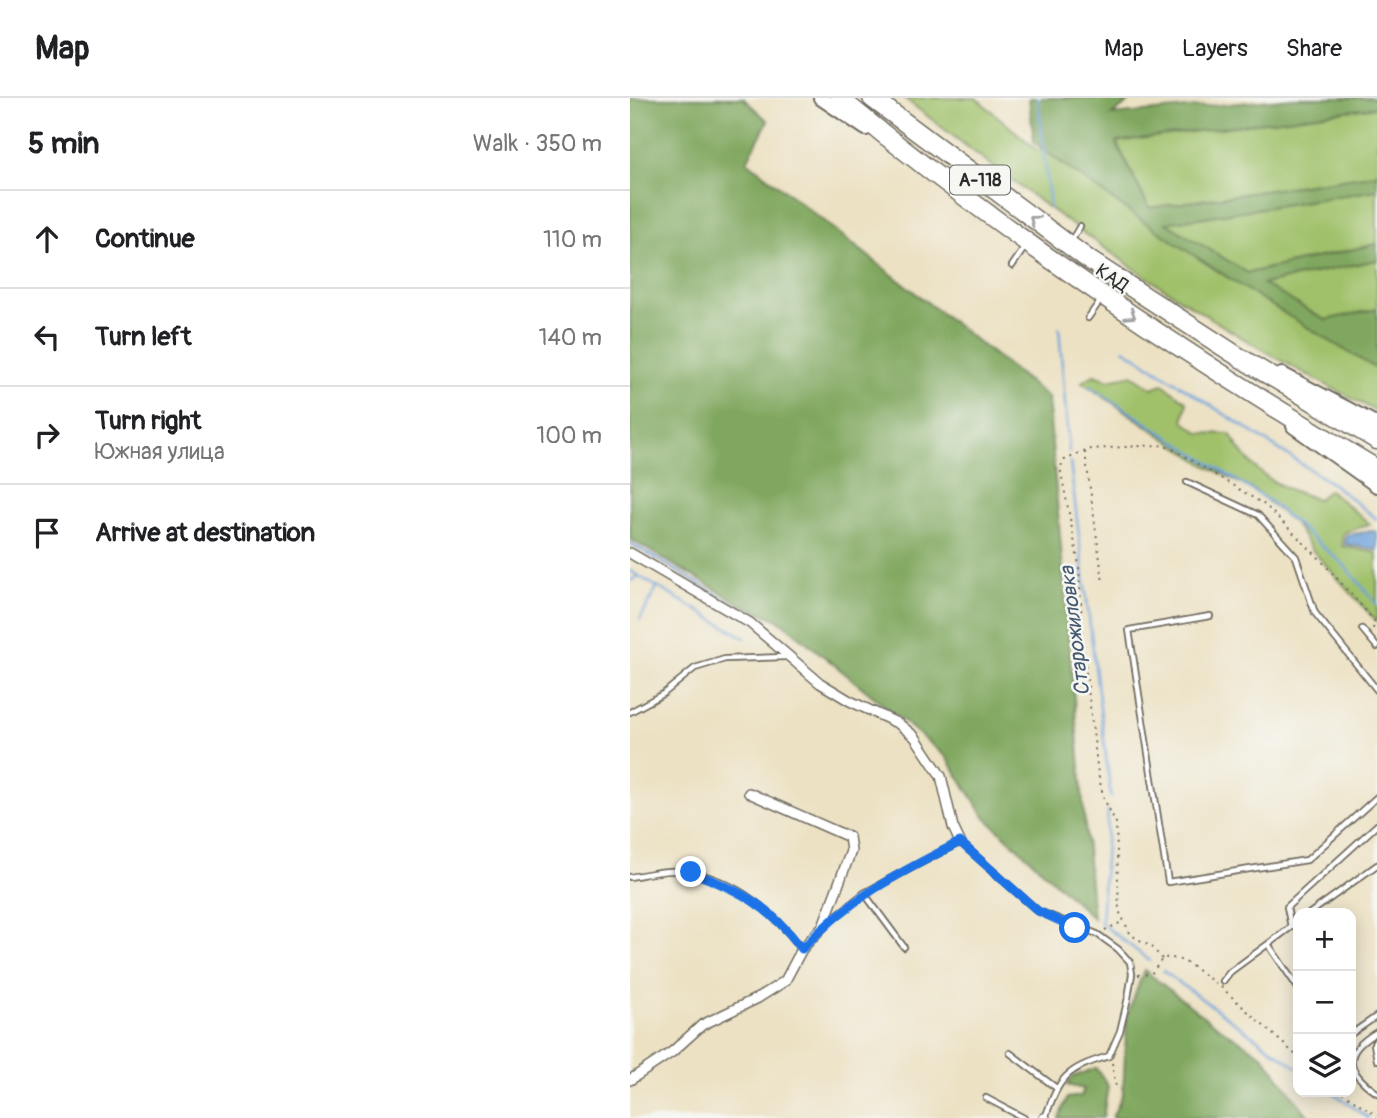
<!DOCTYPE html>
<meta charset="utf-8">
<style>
body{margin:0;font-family:Pangolin,sans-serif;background:#f6f6f6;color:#202124}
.controls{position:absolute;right:21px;bottom:21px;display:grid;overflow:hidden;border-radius:14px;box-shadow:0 4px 18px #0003}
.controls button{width:63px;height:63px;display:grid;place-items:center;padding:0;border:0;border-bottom:2px solid #e0e0e0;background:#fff;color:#202124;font:35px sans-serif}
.stop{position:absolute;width:21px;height:21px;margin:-16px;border:5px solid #1a73e8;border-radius:50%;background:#fff}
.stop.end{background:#1a73e8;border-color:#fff;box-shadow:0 2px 7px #0008}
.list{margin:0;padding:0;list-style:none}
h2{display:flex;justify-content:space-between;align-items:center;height:91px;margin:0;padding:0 28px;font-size:30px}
h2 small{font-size:23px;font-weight:400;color:#757577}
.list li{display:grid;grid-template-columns:46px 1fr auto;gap:21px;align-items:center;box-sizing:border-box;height:98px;padding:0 28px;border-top:2px solid #e0e0e0}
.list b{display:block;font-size:26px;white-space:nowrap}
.list p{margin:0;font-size:23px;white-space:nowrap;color:#757577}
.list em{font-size:23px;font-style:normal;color:#757577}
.icon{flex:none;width:38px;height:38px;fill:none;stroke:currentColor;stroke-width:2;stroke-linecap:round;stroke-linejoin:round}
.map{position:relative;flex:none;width:747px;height:1020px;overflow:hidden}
header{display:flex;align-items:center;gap:42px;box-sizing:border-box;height:98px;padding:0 35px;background:#fff;border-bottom:2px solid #e0e0e0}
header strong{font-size:33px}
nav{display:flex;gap:38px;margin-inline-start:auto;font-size:24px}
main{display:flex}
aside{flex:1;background:#fff}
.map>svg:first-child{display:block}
</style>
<header>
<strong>Map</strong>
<nav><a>Map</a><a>Layers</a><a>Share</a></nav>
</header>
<main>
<aside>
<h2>5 min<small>Walk · 350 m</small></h2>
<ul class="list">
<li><svg class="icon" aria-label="ahead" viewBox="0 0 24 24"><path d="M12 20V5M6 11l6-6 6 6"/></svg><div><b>Continue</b></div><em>110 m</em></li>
<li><svg class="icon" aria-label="left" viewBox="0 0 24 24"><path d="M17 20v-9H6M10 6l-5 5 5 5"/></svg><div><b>Turn left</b></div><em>140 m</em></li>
<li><svg class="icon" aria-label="right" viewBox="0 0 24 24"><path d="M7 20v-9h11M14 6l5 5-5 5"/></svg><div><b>Turn right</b><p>Южная улица</p></div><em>100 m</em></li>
<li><svg class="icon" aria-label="arrive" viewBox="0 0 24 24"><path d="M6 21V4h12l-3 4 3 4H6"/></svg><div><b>Arrive at destination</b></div></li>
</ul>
</aside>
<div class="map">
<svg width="747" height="1020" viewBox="0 0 747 1020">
<rect width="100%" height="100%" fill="#f6f6f2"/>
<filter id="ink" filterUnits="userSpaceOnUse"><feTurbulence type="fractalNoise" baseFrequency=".0143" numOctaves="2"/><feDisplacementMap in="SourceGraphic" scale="14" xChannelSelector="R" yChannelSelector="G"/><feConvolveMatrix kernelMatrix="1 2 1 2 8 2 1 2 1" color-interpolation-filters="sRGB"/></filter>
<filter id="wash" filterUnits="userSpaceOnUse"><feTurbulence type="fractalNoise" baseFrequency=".00686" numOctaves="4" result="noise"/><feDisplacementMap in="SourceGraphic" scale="28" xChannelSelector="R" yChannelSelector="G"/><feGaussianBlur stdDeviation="1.57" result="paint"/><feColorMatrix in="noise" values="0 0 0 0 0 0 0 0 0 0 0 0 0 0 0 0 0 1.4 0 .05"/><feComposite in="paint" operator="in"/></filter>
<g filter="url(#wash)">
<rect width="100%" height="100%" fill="#ece1c3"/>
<path fill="#a0c16a" stroke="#66764a" stroke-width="2" d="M274,0H346L407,52H414C521,132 632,203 747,271V314C710,293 671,275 635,253C508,180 390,90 274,0Z
M747,9V76L519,110L486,43Z
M747,92V146L618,175L535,125Z
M747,162V211L695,222L632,186Z
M464,277L479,282L502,277L522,290L533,286L557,304L553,323L570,335L600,336C623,375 644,389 688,401L699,392L740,426L713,435L712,448L747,455V524L683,453L664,425L625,393L575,367L452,284Z"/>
<path fill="#80a75e" stroke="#566944" stroke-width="2" d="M0,0H113L138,23L117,63L418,299L463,820L355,719L316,659L271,621L149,522L114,508L0,441Z
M399,0H504L482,17L664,0H747V9L486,44L519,110L747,76V92L536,125L618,175L747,146V162L633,186L695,222L747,211V271C632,204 521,132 414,52L404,44Z
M514,872L581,924L633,958L680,1020H482L493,995L497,918Z
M466,970L478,988L473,1020H429L437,1000L451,998L454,991L437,987L442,979Z"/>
<path fill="#6da0d9" stroke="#4c6682" stroke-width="2" d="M742,433L747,434V452L715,446L716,437Z"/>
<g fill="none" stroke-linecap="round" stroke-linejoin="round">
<path stroke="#6da0d9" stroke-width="2.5" d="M408,0L420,110
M429,230L439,354
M494,251L704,387L747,421
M459,288L639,403L713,466L747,506
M440,364L481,699
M0,445L126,520
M0,473L115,540
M0,483L9,478
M10,522L27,489
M478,713L471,825L520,863
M533,873L668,970
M702,994L738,1020"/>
</g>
</g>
<g filter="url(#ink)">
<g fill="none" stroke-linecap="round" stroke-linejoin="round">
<g stroke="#6f6b60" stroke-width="8">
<path id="service" d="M441,143L450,128
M382,168L395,149
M458,220L470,203
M557,384L628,417L666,459L685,515L747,592
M580,518L499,532L538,784L677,762L747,699
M732,531L747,549
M0,614L33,596L65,570L95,561L156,559
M0,779C19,776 40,770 60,774C106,783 144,814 171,850
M234,795L330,744L408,813L467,836L488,851L500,864L502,876L498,900L490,933L479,958C436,971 430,978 415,1020
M680,815L747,767
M197,825L234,795L274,849
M661,829L657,809L747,727
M638,846L668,890
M593,883L600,874L668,824
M747,934C711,955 716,973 747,995
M721,936L747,918
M747,941L744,946L747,962
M380,955L425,989
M356,1000L394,1020"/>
</g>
<g stroke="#6f6b60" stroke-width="12">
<path id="minor" d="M0,455L120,525L190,585L220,603L269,626L285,639L311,678L323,729L330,744
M0,982L42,954L72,927L128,900L155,883L172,851L193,828L221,753L219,739L119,695
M414,1020H415"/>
</g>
<g stroke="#6f6b60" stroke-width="16">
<path id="tertiary" d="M190,0L236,31"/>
</g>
<g stroke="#6f6b60" stroke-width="18">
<path id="primary" d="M652,277L747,327
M664,328L747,387"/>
</g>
<g stroke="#6f6b60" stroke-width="21">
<path id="motorway" d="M209,0C378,139 558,260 747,371
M242,0L459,162L609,259L747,342"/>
</g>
<path stroke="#6f6b60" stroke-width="2" stroke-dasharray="2 5" stroke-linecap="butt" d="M455,354L473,484
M475,832L492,824
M532,861L522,849L501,837L489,813L486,725L474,701L468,676L453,548L449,467L431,374L432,363L461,351L529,347L541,350L635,407L689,460L736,513L744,523L743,532
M508,877L521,876L532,861C550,854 572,877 587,886
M591,889L668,959
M482,965L486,989
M712,994L747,1018"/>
<use href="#service" stroke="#fff" stroke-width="4.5"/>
<use href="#minor" stroke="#fff" stroke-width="9"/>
<use href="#tertiary" stroke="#fff" stroke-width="12"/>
<use href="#primary" stroke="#fff" stroke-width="14"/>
<use href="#motorway" stroke="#fff" stroke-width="18"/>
</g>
<defs><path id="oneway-chevron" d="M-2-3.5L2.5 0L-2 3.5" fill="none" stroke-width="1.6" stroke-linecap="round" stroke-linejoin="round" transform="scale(1.75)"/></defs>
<g stroke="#a0a0a0">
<use href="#oneway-chevron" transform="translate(404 122) rotate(-143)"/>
<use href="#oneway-chevron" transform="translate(501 217) rotate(33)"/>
</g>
</g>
<g fill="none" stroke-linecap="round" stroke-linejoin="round" filter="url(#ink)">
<path stroke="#1a73e8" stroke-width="9" d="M61,774C110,792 140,808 172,851C219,800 269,775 330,744L408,813L445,830"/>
</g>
<g text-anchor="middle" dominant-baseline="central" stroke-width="5" stroke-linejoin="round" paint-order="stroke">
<rect fill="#f6f6f2" stroke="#686867" stroke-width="2" x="320" y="67.5" width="60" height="29" rx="5"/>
<g font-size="18" font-weight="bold" fill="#2b2b2b">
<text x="350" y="82">А-118</text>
</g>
<g font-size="19" fill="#2b2b2b" stroke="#f6f6f2">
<text transform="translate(482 180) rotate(34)">КАД</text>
</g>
<g font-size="21" font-style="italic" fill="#455a71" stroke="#f6f6f2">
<text transform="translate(445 533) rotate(-97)">Старожиловка</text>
</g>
</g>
</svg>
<div class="controls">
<button>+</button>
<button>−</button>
<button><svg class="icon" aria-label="layers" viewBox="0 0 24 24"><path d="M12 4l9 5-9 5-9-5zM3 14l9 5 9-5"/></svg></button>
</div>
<div class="stop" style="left:445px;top:830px"></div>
<div class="stop end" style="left:61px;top:774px"></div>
</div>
</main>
